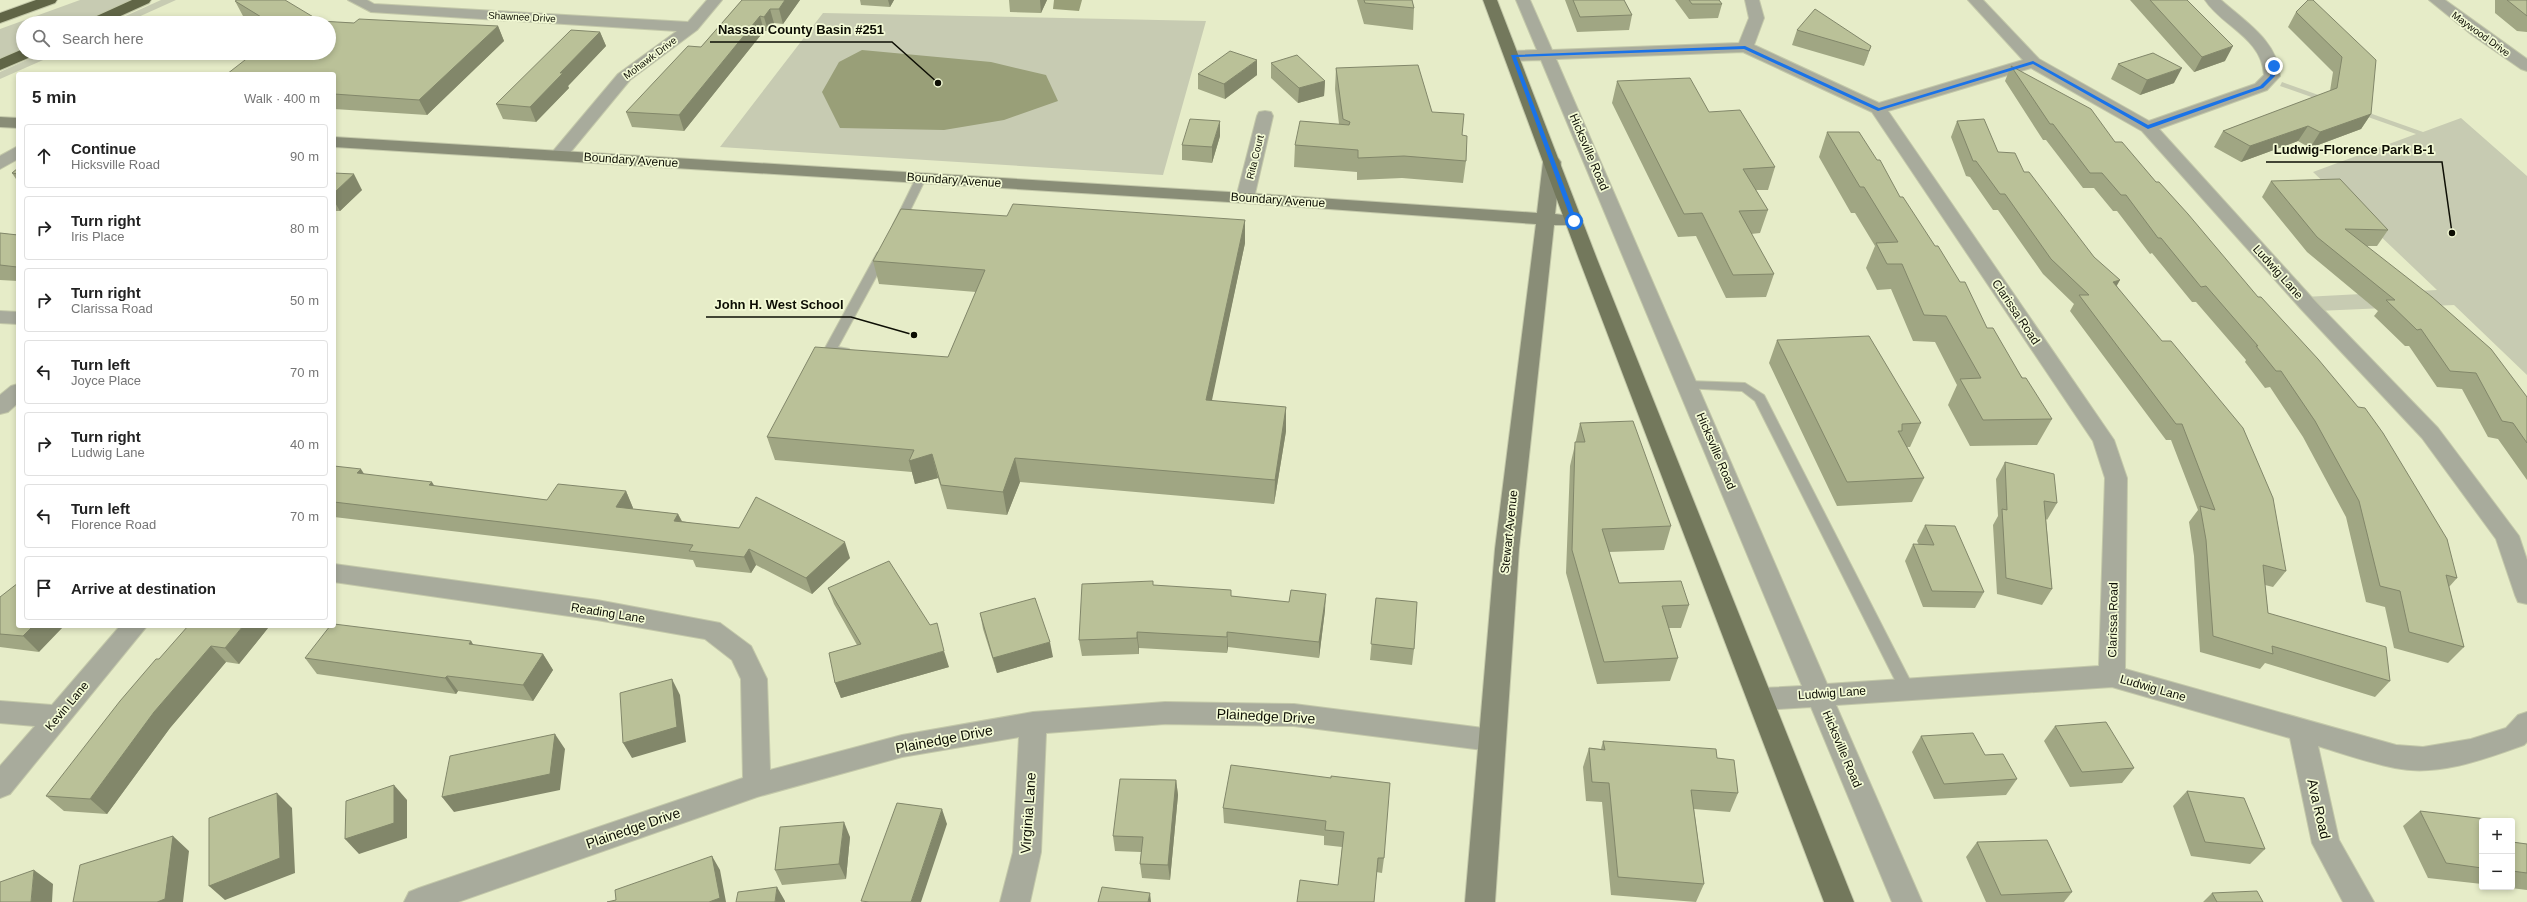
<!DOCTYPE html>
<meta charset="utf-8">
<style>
body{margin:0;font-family:Helvetica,sans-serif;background:#f6f6f6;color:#222}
.controls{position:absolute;right:12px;bottom:12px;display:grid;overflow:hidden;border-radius:4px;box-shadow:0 2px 6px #0003}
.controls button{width:36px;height:36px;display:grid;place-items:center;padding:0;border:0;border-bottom:1px solid #e0e0e0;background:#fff;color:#222;font:20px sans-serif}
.stop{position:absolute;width:12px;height:12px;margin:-9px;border:3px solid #1a73e8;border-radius:50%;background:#fff}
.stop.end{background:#1a73e8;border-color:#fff;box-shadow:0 1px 4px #0008}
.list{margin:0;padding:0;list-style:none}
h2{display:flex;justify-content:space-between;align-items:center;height:52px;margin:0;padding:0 16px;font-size:17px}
h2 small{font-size:13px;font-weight:400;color:#767676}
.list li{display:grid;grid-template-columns:26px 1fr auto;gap:12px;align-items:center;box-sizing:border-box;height:64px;margin:0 8px 8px;padding:0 8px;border:1px solid #e0e0e0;border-radius:4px}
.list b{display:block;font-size:15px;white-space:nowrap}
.list p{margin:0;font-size:13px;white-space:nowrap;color:#767676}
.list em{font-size:13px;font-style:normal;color:#767676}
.icon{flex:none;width:22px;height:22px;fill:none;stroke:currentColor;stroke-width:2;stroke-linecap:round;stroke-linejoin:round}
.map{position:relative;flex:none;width:2527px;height:902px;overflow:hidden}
.search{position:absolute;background:#fff;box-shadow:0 2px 6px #0003;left:16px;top:16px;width:320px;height:44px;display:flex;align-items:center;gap:10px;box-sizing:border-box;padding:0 14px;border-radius:22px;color:#767676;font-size:15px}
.panel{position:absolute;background:#fff;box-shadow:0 2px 6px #0003;left:16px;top:72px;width:320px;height:556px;border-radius:4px}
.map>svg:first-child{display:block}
</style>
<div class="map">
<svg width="2527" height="902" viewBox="0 0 2527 902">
<rect width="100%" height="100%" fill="#e6ecc8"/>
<path fill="#c7cbb2" d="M80,0H136L85,23H23V50L0,61V29Z
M161,0H176L125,23H110Z
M823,13L1206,21L1163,175L720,147Z
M42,53H59L0,79V72Z
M2282,82L2423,132L2461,118L2527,176V375L2454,305L2317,311L2304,297L2437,290L2313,172L2416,134L2280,86Z"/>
<path fill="#999f78" d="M1054,0H1082L1079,11L1053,9Z
M862,50L991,62L1046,75L1058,101L1004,120L944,130L840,128L822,92L839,62Z"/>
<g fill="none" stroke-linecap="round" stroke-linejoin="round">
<g stroke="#c3c8a9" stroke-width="2">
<path id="service" d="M921,175L926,178L903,225L898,228L894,227L893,225L916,178Z
M883,250L889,253L838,347L849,349L851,352L845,356L826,353L824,350L877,253Z
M1688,381L1745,383L1764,395L1914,688L1911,692L1906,694L1901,692L1755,401L1742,391L1684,388L1682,385L1684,382Z"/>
</g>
<g stroke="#c3c8a9" stroke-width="2">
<path id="minor" d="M348,0H367L374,4L688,22L707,0H722L697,30L630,80L564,160H552L549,156L618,74L677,31L371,12Z
M1516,0H1530L1552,50L1739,43L1749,18L1745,0H1759L1764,18L1754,45L1879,103L2023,60L1968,0H1983L2039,59L2149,121L2255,84L2264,75C2262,38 2223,27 2205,0H2221C2244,21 2278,41 2280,76L2267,90L2159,129L2315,301L2438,428L2519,536L2527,560V604L2518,602L2515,595L2496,539L2422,438L2301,309L2142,131L2031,68L1888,111L2114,440L2127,478L2125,669L2396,745L2423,747L2471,739L2506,728L2518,715L2527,712V742L2524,745C2485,759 2438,777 2395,768C2370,763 2344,754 2318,746L2339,840L2374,902H2343L2312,843L2290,738L2112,687L1836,705L1922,902H1892L1811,707L1763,710L1754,707L1750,699L1754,691L1763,688L1802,686L1541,60L1513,61L1505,56L1513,51L1537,50ZM1743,52L1872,112L2093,441L2105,478L2099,666L1827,684L1556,59Z
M2429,0H2445L2527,59V71L2521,69L2472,35Z
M1265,111L1271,112L1273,116L1254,198L1251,202H1239L1236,198L1257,116L1259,112Z
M18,146V159L0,169V156Z
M0,311L18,312V324L0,323Z
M18,384V403L8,412L0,414V395L11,386Z
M334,564L597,600L720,623L751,646L767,679L770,770L902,735L1033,712L1165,702L1294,704L1491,729L1500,732L1504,740L1500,748L1491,751L1294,726L1165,724L1046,733L1041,852L1030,902H1000L1013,852L1019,737L902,757L757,797L458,902H404L409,892L419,888L743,778L741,679L732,660L705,639L597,620L334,582Z
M120,626H147L10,794L0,798V766L35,726L0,723V701L52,705Z"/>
</g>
<g stroke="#c3c8a9" stroke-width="2">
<path id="secondary" d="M0,117L18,118V128L0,127Z
M334,137L1245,193L1537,213L1543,162L1546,158H1558L1561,162L1555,214L1580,217L1583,221L1580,225H1554L1519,549L1495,902H1465L1495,549L1536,224L1245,203L334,147Z"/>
</g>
<g stroke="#c3c8a9" stroke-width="2">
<path id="primary" d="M1483,0H1497L1597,259L1854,902H1824L1579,259Z"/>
</g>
<g stroke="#c3c8a9" stroke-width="2">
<path id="motorway" d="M36,0H57L55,3L0,23V13Z
M132,0H151L149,3L105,23H85L88,20Z
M23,49V53H35L33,56L0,70V59Z"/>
</g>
<use href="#service" fill="#a8ab9c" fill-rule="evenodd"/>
<use href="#minor" fill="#a8ab9c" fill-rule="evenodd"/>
<use href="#secondary" fill="#898d77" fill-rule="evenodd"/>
<use href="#primary" fill="#73785c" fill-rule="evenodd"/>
<use href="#motorway" fill="#606546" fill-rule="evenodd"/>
</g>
<path fill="#a0a683" d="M742,0H800L783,24L774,23L768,31H764L684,131L632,127L626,112L701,47Z
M860,0H894L890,7L861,5Z
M1009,0H1047L1041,13L1010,12Z
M1357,0H1412L1414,8L1413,30L1364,24Z
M1565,0H1624L1632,15L1629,30L1577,32Z
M1675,0H1719L1722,4L1718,18L1689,19Z
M2130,0H2187L2225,61L2194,72Z
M2313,0L2371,114L2361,129L2310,148L2298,141L2241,162L2214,147L2223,131L2330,91L2333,72L2288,27L2296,12Z
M2495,0H2527V32L2517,31L2495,13Z
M235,1L320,21L354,23L498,26L504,41L427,115L334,109V74L329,23H255L243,16Z
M1797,30L1871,46L1864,66L1792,45Z
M600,32L606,46L568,86L569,88L536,122L503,119L496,104Z
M1271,63L1325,81L1324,96L1298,103L1271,78Z
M2118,64L2174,83L2140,95L2111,79Z
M2011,66L2115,142L2457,578L2449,587L2464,647L2448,663L2394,648L2385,607L2366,602L2346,517L2303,437L2270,387L2265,388L2245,362L2246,360L2196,302H2192L2152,253L2150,254L2117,211H2113L2094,188H2083L2046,140H2043L2005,81Z
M1336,68L1432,112L1462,135L1466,161L1463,183L1402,178L1357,180V172L1294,167L1295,145L1339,124L1335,89Z
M1198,74L1257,75L1225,99L1198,89Z
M1617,81L1709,112L1775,167L1768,190H1756L1768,210L1760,233L1751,234L1774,274L1766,297L1726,298L1696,236L1678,237L1612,103Z
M1957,121L1998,152L2024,172L2117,286L2286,571L2273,587L2265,585L2268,613L2390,681L2375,697L2265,663L2260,669L2200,652L2194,556L2189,522L2198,510L2171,440H2166L2070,311L2074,304L2043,274L1998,210H1993L1970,177L1966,176L1951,137Z
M1827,132L1900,197L1987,328L2052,419L2037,445L1970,446L1948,405L1957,385L1935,342L1913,341L1891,289L1877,290L1866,268L1875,246L1855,213H1851L1819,157Z
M1220,136L1212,163L1182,160V145Z
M18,168V182L12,173Z
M334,173L362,190L340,211H334Z
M2271,181L2388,230L2377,246H2366L2527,397V480L2498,439L2488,437L2462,389L2437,387L2409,346H2405L2374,316L2378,311L2307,252L2262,197Z
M1007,216L1245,220V243L1211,401L1286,407V431L1274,504L1020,482L1007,515L947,509L938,478L915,484L912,472L775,460L767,437L948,357L976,292L879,284L873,261Z
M0,233L18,235V281L0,280Z
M1777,340L1921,423L1910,447H1907L1924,478L1912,502L1837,506L1769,363Z
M1580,423L1671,526L1664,550L1609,552L1619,583L1689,605L1681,628H1669L1678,658L1670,681L1597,684L1566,573L1570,466Z
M2005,462L2057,503L2047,520L2046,519L2052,589L2042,605L1997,594L1993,525L1998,516L1996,479Z
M334,466L364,474L435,486L547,500L626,491L633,508V509L678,514L682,521L850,558L812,594L756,565L751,573L696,567L693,560L334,517Z
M1925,525L1984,592L1975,608L1923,607L1905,561L1913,544L1919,545L1917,541Z
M1154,585L1231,596L1325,610L1319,658L1228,647L1227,653L1139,648V654L1082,656L1079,640Z
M828,588L949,667L841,698L835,683L857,645L834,604Z
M0,597L39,652L0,647Z
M1376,598L1414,649L1412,665L1370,660Z
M980,613L1053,657L997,673L983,629Z
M268,628L239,664L226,662L170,728L107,814L64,811L46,796L159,659Z
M471,641L473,645L543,654L553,670L533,701L458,691L456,694L317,674L305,658Z
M2055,726L2134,768L2122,783L2070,787L2044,741Z
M1921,736L1985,755L2017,779L2006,795L1934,799L1912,752Z
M1603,741L1717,758L1738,793L1730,812L1694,809L1704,884L1696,902L1611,895L1602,802L1586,801L1583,767L1589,748L1601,749Z
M1331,778L1384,858L1382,873L1376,872L1338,885L1342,847L1324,845V836L1224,823L1223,808Z
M1176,780L1178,795L1170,880L1142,878L1140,864L1141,852L1115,851L1113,836Z
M2187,791L2265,849L2250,864L2191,856L2173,806Z
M2420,811L2482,821V884L2428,878L2403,826Z
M850,837L846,879L782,885L775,870Z
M1977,842L2072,892L2064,902H1986L1966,857Z
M2512,842L2527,844V890L2503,887H2512Z
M2212,893L2263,902H2203Z"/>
<path fill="#82876a" d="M785,0H800L783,24L779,9Z
M888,0H894L890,7Z
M1040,0H1047L1041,13Z
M770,9L774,23L768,31L764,17Z
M760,16L764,31L684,131L679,115Z
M498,26L504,41L427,115L419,100Z
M600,32L606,46L568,86L569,88L536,122L530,107L560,73Z
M1871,46L1866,61L1864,66L1869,51Z
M2233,46L2225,61L2194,72L2202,57Z
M1257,60V75L1225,99L1224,84Z
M2182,68L2174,83L2140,95L2147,80Z
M1325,81L1324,96L1298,103L1299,88Z
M2371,114L2361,129L2310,148L2320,132Z
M1220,121V136L1212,163V147Z
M2308,126L2298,141L2241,162L2250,146Z
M354,174L362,190L340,211L334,201V193Z
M1245,220V243L1207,424L1206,400Z
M2120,280L2111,296L2113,282Z
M1286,407V431L1274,504L1275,480Z
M932,454L938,478L915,484L909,461Z
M1015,458L1020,482L1007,515L1003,492Z
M361,469L371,485L357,473Z
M432,482L442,498L429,485Z
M626,491L633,508L624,523L616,507Z
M678,514L686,530L674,521Z
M845,542L850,558L812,594L806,578Z
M749,549L756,565L751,573L744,557Z
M1326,594L1325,610L1319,658V642Z
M33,626H64L39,652L23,636Z
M243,626H266L268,628L239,664L225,648Z
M1137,632L1139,648V654L1137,638Z
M1227,632L1228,647L1227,653Z
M471,641L481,657L469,644Z
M1050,642L1053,657L997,673L993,658Z
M211,646L226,662L170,728L107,814L90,799L154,712Z
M944,651L949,667L841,698L835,683Z
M543,654L553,670L533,701L523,685Z
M447,676L458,691L456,694L445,678Z
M672,679L680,695L686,742L632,758L623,743Z
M555,734L565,749L560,790L454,812L442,797Z
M1176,780L1178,795L1170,880L1168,865Z
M394,785L407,800V838L359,854L345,839Z
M277,793L292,808L295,873L225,900L209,886Z
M942,809L947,824L921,902H911Z
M844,822L850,837L846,879L839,864Z
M173,836L189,851L183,902H157Z
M712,856L720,870L726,902H709Z
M34,870L53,884L52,902H31Z
M777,887L785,901V902H775Z
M1150,893L1151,902H1148Z"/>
<path fill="#bac198" stroke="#82876a" d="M237,0H285L320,21L354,23L359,19L498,26L419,100L334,94V74H227L254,53H329V23H271L235,1Z
M742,0H785L779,9H770L764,17L760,16L679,115L626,112L688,46L701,47Z
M1364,0H1412L1414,8L1365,3Z
M1573,0H1624L1632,15L1580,17Z
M1689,0H1719L1722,4H1692Z
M2150,0H2187L2233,46L2202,57Z
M2308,0H2313L2376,60L2371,114L2320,132L2308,126L2250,146L2223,131L2337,88L2342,57L2296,12Z
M2507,0H2527V16Z
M1815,9L1871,46L1869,51L1797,30Z
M571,30L600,32L560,73H563L530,107L496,104Z
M1230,51L1257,60L1224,84L1198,74Z
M2153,53L2182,68L2147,80L2118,64Z
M1297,55L1325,81L1299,88L1271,63Z
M1418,65L1432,112L1464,114L1462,135L1467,136L1466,161L1404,156L1358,158V150L1295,145L1300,121L1349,125L1350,122L1343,119L1336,68Z
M2011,66L2091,109L2115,142H2122L2156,182H2159L2188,214L2258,297H2261L2318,359L2358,407L2365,408L2383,433L2447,539L2457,578L2446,575L2464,647L2409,632L2400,591L2380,586L2359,501L2315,421L2281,371H2276L2256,346H2258L2206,286L2201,287L2161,238H2158L2126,195H2121L2102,173H2090L2053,124H2050Z
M1690,78L1709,112L1740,110L1775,167L1743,169L1768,210L1739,211L1774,274L1733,275L1702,213L1684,214L1617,81Z
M1190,119L1220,121L1212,147L1182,145Z
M1984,119L1998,152L2015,153L2024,172H2029L2094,257L2120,280L2113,282L2162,341H2171L2243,428L2273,498L2286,571L2263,565L2268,613L2386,647L2390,681L2272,646L2273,654L2213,636L2206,540L2200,506L2215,510L2182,424H2176L2079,295H2089L2051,259L2005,194H2000L1976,161H1973L1957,121Z
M1827,132H1859L1877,160H1880L1900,197H1903L1935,246H1938L1960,282H1965L1987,328H1993L2022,378H2026L2052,419L1983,420L1960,379L1981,378L1946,316L1924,315L1902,264H1887L1876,243L1898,242L1864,187H1860Z
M18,168V174L12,173Z
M334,173L354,174L334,193Z
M2340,179L2388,230L2345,229L2432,297L2491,349L2527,397V443L2513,423L2502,421L2476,373L2450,371L2421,329L2417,330L2386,300H2395L2317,237L2271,181Z
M1013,204L1245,220L1206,400L1286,407L1275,480L1015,458L1003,492L941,485L932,454L909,461L914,450L767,437L815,347L948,357L985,270L873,261L901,209L1007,216Z
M0,233L18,235V266L17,267L0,265Z
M1869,336L1921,423L1902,424V431H1898L1924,478L1847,482L1777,340Z
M1633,421L1671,526L1602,529L1619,583L1681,581L1689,605L1662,606L1678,658L1604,662L1572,550L1575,442H1585L1580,423Z
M2005,462L2054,474L2057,503L2044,501L2052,589L2006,578L2002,509L2007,510Z
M334,466L361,469L357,473L432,482L429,485L547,500L558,484L626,491L616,507L678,514L674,521L739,528L756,497L845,542L806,578L749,549L744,557L689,551L693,545L334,502Z
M1925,525L1955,526L1984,592L1932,591L1913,544L1934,545Z
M889,561L930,625L937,623L944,651L835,683L829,653L861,644L828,588Z
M1153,581V585L1231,590V596L1289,602L1291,590L1326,594L1319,642L1227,632V637L1137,632V638L1079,640L1082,584Z
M18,583V626H33L23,636L0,634V597Z
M1035,598L1050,642L993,658L980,613Z
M1376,598L1417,602L1414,649L1371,644Z
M334,624L471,641L469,644L543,654L523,685L447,676L445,678L305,658L330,626H334Z
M188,626H243L225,648L211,646L154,712L90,799L46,796L120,701L156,659H159Z
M672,679L677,727L623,743L620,693Z
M2106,722L2134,768L2082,772L2055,726Z
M1973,733L1985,755L2003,754L2017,779L1944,784L1921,736Z
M555,734L550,774L442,797L450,756Z
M1603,741L1716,749L1717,758L1734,760L1738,793L1691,790L1704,884L1618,877L1609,783L1592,782L1589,748L1605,750Z
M1231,765L1331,778V776L1390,783L1384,858H1378L1374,902H1297L1300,880L1338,885L1344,832L1325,830L1326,821L1223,808Z
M1120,779L1176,780L1168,865L1140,864L1143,837L1113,836Z
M394,785V823L345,839L346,801Z
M2187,791L2244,798L2265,849L2205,842Z
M277,793L280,858L209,886V818Z
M897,803L942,809L911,902H870L861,901Z
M2420,811L2486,819L2487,821H2482V868L2446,863Z
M844,822L839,864L775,870L780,827Z
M173,836L165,899L157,902H73L80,865Z
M2047,840L2072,892L2001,895L1977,842Z
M2512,842L2527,844V873L2512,871Z
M712,856L720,898L709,902H607L616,900L615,890Z
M34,870L31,902H0V882Z
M777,887L775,902H736L738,892Z
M1102,887L1150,893L1148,902H1098Z
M2257,891L2263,902H2217L2212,893Z"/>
<path fill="#1a73e8" d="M1745,46L1879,108L2033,61L2148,125L2260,86L2270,76L2272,65L2276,66L2275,76L2263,88L2148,129L2033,64L1878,111L1744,49L1516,57L1577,221L1572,222L1511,55Z"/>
<g text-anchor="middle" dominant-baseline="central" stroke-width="3.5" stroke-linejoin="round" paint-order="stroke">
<g font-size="10" fill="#0d0e04" stroke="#f3fad5">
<text transform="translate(522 17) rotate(3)">Shawnee Drive</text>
<text transform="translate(2481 34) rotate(36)">Maywood Drive</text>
<text transform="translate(650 58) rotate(-37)">Mohawk Drive</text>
<text transform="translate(1255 157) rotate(-76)">Rita Court</text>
</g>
<g font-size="12" fill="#0d0e04" stroke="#f3fad5">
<text transform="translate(1589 152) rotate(67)">Hicksville Road</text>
<text transform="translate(631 160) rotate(4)">Boundary Avenue</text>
<text transform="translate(954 180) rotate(4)">Boundary Avenue</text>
<text transform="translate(1278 200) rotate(4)">Boundary Avenue</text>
<text transform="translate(2278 272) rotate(48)">Ludwig Lane</text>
<text transform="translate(2016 312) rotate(56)">Clarissa Road</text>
<text transform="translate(1716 451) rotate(67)">Hicksville Road</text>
<text transform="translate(1509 532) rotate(-84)">Stewart Avenue</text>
<text transform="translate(608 613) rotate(9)">Reading Lane</text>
<text transform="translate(2113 620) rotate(-89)">Clarissa Road</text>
<text transform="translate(2153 688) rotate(16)">Ludwig Lane</text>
<text transform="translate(1832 693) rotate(-4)">Ludwig Lane</text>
<text transform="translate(67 706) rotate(-50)">Kevin Lane</text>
<text transform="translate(1842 749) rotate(67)">Hicksville Road</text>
</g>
<g font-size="14" fill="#0d0e04" stroke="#f3fad5">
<text transform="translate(1266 716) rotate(3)">Plainedge Drive</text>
<text transform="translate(944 739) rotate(-11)">Plainedge Drive</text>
<text transform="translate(2319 809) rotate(77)">Ava Road</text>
<text transform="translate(1028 813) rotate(-86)">Virginia Lane</text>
<text transform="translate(633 828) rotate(-19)">Plainedge Drive</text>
</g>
</g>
<path fill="none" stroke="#0d0e04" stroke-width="1.5" d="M938 83L892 42H710M2452 233L2442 162H2266M914 335L851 317H706"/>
<g fill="#0d0e04" stroke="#f3fad5" stroke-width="1.5">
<circle cx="938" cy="83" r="4"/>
<circle cx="2452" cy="233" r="4"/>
<circle cx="914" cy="335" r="4"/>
</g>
<g font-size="13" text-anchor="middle" font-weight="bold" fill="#0d0e04" stroke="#f3fad5" stroke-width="3.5" stroke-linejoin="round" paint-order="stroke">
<text x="801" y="34">Nassau County Basin #251</text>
<text x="2354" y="154">Ludwig-Florence Park B-1</text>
<text x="779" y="309">John H. West School</text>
</g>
</svg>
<div class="controls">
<button>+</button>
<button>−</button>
</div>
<div class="stop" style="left:1574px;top:221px"></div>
<div class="stop end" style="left:2274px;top:66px"></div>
<div class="search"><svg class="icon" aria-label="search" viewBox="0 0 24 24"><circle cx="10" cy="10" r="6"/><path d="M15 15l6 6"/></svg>Search here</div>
<section class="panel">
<h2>5 min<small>Walk · 400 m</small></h2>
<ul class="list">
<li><svg class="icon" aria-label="ahead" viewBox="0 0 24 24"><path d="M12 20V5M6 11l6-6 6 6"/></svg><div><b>Continue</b><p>Hicksville Road</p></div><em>90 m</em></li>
<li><svg class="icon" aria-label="right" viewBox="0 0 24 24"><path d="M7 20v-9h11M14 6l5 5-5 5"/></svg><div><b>Turn right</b><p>Iris Place</p></div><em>80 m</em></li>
<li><svg class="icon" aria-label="right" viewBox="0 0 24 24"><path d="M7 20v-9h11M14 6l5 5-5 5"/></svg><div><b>Turn right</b><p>Clarissa Road</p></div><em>50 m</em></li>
<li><svg class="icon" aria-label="left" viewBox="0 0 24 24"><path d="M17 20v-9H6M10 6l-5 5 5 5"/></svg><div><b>Turn left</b><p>Joyce Place</p></div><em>70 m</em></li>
<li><svg class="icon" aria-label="right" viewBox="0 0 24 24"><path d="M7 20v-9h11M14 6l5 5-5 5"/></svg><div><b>Turn right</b><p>Ludwig Lane</p></div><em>40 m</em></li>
<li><svg class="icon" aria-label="left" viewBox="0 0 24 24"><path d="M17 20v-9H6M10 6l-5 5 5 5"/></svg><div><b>Turn left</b><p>Florence Road</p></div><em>70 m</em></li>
<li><svg class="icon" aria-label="arrive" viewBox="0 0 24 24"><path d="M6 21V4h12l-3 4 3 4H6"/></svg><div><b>Arrive at destination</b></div></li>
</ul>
</section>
</div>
